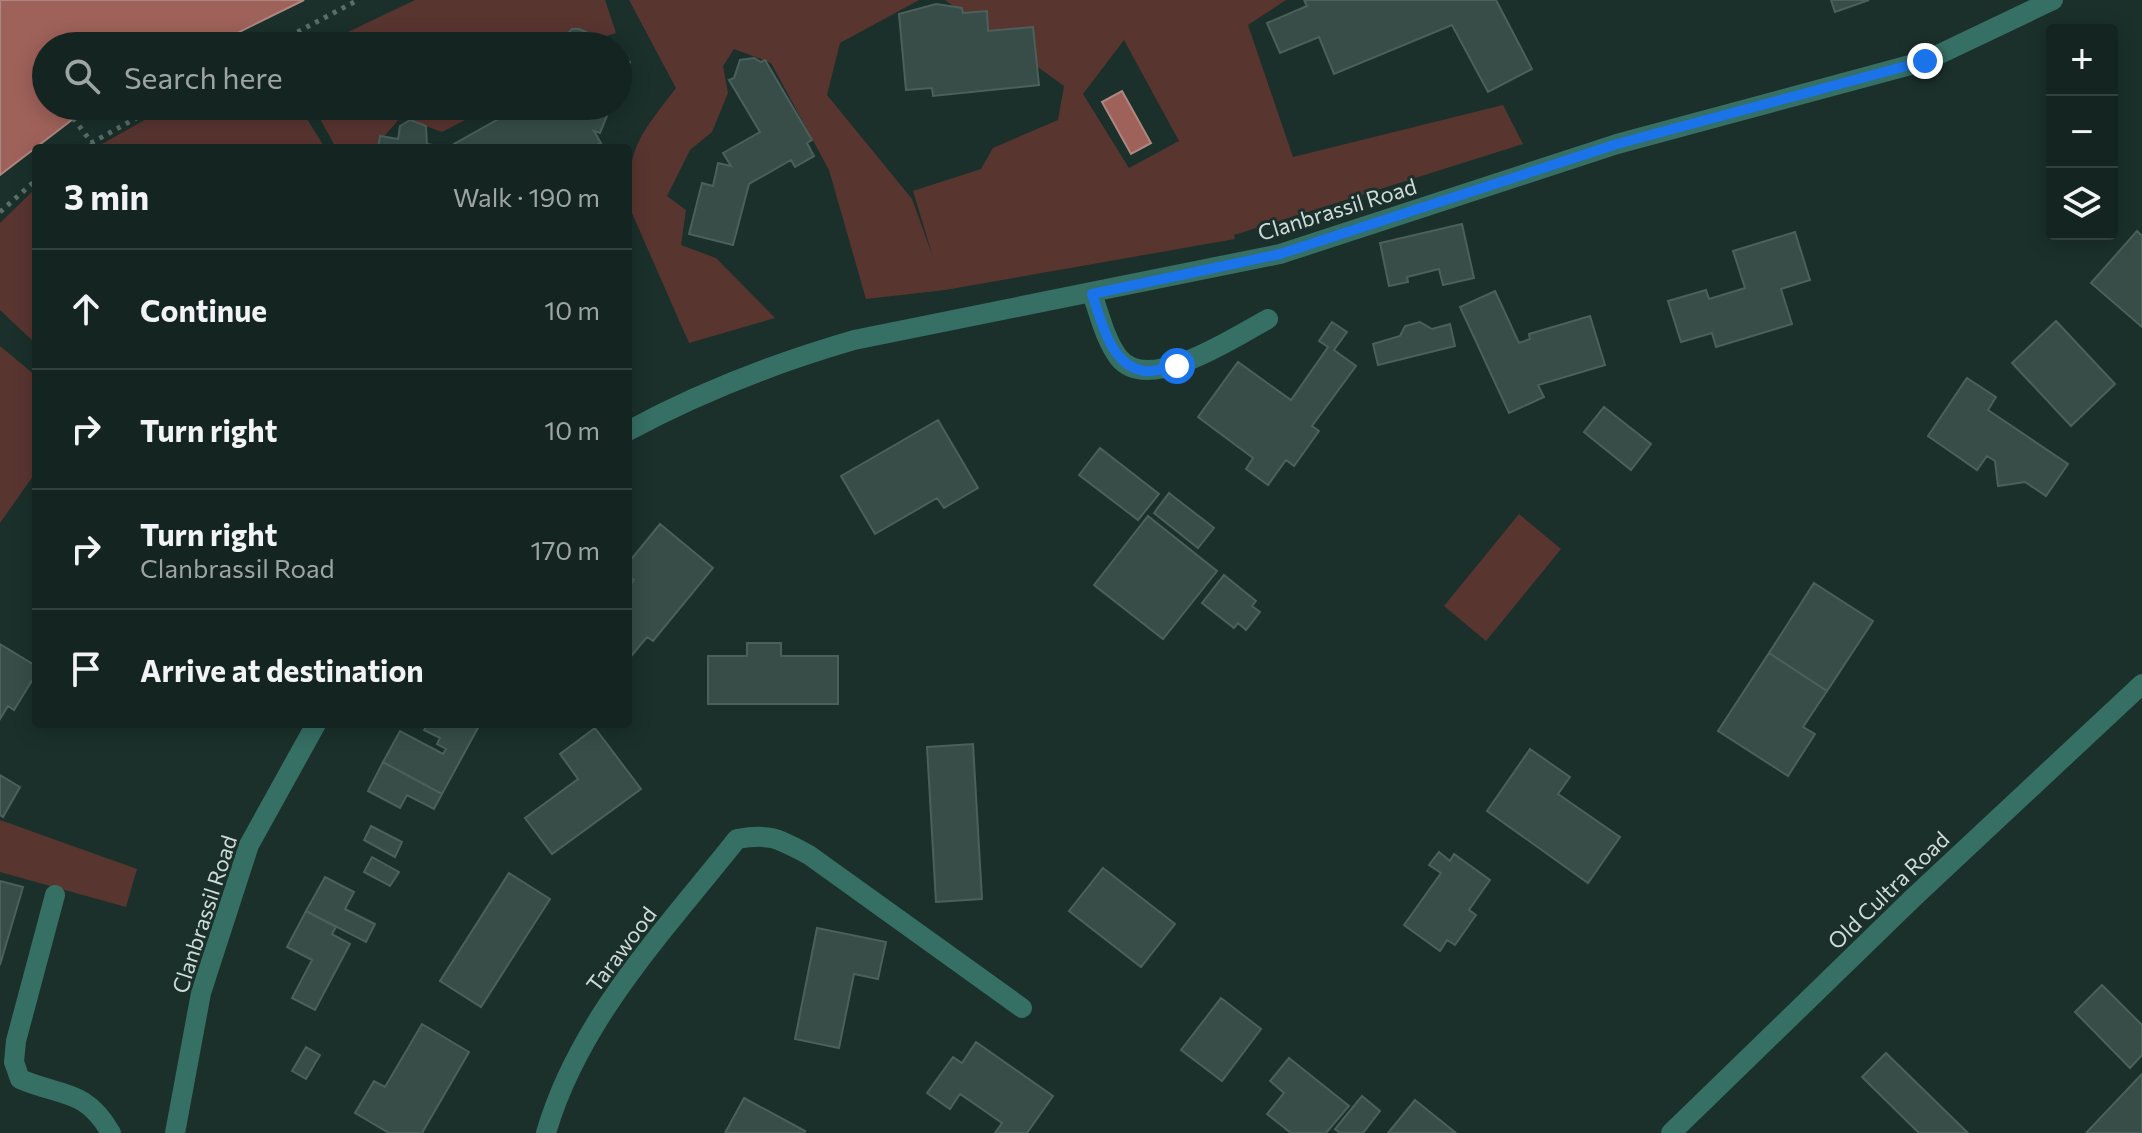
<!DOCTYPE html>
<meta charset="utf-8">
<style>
body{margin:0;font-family:Commissioner,sans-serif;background:#21302d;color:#f1f3f6}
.controls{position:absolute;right:24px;top:24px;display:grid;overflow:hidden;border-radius:8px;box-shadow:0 4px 20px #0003}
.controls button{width:72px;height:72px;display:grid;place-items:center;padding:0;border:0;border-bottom:2px solid #33413e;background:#142420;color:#f1f3f6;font:40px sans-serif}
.stop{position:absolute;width:24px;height:24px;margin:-18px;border:6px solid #1a73e8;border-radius:50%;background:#fff}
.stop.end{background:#1a73e8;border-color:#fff;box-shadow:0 2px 8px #0008}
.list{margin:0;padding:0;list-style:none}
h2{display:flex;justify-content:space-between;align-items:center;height:104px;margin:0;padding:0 32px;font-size:34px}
h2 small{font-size:26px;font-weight:400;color:#9da4a5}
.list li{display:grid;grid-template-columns:52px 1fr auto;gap:24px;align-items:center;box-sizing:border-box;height:120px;padding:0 32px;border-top:2px solid #33413e}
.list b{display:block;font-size:30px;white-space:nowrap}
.list p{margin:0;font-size:26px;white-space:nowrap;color:#9da4a5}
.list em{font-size:26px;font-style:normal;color:#9da4a5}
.icon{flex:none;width:44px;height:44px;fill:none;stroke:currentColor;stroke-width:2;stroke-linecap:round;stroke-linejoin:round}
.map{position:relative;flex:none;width:2142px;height:1133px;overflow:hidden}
.search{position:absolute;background:#142420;box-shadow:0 4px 20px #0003;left:32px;top:32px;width:600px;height:88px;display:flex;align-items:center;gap:20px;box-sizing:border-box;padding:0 28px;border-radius:44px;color:#9da4a5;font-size:30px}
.panel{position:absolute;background:#142420;box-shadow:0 4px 20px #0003;left:32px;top:144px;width:600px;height:584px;border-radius:8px}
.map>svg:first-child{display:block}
</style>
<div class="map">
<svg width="2142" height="1133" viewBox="0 0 2142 1133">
<rect width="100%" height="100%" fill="#1b302b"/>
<path fill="#593530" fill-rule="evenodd" d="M415,0H605L616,33L575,46H330L346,33Z
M629,0H919L840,43L827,95L912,199L933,257L913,191L981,169L993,148L1058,120L1064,86L945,0H1286L1248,25L1293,157L1503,105L1523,144L1234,235L1235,239L945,290L866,299L829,170L771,63L734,49L723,66L728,93L712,132L690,150L667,196L686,210L681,245L716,258L775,318L689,343L628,204C628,145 642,133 676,88ZM1124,40L1179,141L1129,168L1083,94Z
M169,106H299L325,148H95Z
M313,106H492L442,132L401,117L374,148H336Z
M36,188V344L0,310V223Z
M0,346L36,376V472L0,523Z
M1519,514L1561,549L1486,641L1444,606Z
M0,820L137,869L126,907L0,872Z"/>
<path fill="#9f625a" stroke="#ae8780" stroke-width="2" d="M0,0H304L211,46H46V106H90L0,175Z
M1122,91L1151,143L1131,154L1102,102Z"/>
<path fill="#384d48" stroke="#4b605b" stroke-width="2" d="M1304,0H1496L1532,69L1488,92L1452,25L1334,74L1319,37L1280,53L1267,23L1307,6Z
M1831,0H1869L1835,12Z
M936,4L962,8L963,13L987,11L988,31L1033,27L1039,85L933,96L932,88L906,90L899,14Z
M572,29H579L612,43L611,46H564L563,39Z
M618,57L630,62L618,90Z
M754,58L761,62L765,60L812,140L807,143L814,156L795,167L791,160L749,184L733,245L689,234L702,183L713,186L718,163L731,166L723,153L760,132L729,80L734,78L740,60Z
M522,106H611L600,133L594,131L601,143L591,148H456L454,144Z
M410,120L426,126L427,144L450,148H378L380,136L398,139L400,126Z
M1462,224L1474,278L1443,285L1439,269L1407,277L1408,282L1389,286L1380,243Z
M2137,231L2142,236V327L2091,283Z
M1795,232L1810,280L1781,289L1792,324L1716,347L1712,333L1681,342L1668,301L1706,290L1709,299L1745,288L1733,251Z
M1495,291L1519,343L1530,339L1529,334L1590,316L1605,365L1538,385L1544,397L1509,413L1460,307Z
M2056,321L2115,384L2071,426L2012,363Z
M1332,322L1347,332L1334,350L1356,366L1312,426L1319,431L1294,466L1286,460L1268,485L1246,469L1253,458L1198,417L1238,362L1291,400L1328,347L1319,341Z
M1420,322L1432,329L1450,324L1455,346L1378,365L1373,344L1400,336L1405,326Z
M1967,378L1996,397L1988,410L2068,464L2046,496L2025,482L1998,486L1995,461L1987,456L1977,470L1928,436Z
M1604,407L1651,444L1631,470L1584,432Z
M938,420L978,488L944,508L937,498L875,534L841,476Z
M1100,448L1159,494L1138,520L1079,475Z
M1169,493L1214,528L1198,548L1154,513Z
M1148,516L1217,571L1163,639L1094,585Z
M660,524L713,568L653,641L647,637L628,660V587L634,580L628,576V563Z
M1224,575L1256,601L1252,606L1260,612L1246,630L1238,623L1234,628L1202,603Z
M1814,583L1873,621L1827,691L1769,653Z
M747,643H781V656H838V704H708V656H747Z
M0,644L36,666V674L14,710L8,706L0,719Z
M1769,653L1827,691L1803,727L1815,734L1788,776L1718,731Z
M428,724H480L442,794L383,762L400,731L443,754L446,749L437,744L440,738L424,730Z
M595,728L641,789L552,854L525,818L578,779L560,754Z
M973,744L982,899L936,902L927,747Z
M1530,749L1570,777L1558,794L1620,837L1588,883L1487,811Z
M383,762L442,794L434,809L407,795L400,808L368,791Z
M0,775L20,787L3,817L0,815Z
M371,826L402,842L395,857L364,840Z
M1439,852L1450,861L1454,854L1490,880L1469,910L1476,915L1455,945L1447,940L1440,951L1404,925L1441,873L1429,865Z
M372,857L399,872L390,886L364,872Z
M1103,868L1175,924L1141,967L1069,911Z
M509,873L550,899L481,1007L440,981Z
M325,877L354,892L345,909L375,924L366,942L306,911Z
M0,881L23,887L0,965Z
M306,911L336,927L332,934L350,944L315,1010L292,998L312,960L287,947Z
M817,928L886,942L878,979L854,974L839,1048L795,1039Z
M2102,985L2142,1025V1055L2130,1068L2075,1012Z
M1221,998L1261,1029L1222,1081L1181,1050Z
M422,1024L469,1052L422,1133H389L355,1113L374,1081L385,1087Z
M976,1042L1053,1096L1027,1133H995L1002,1123L960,1094L950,1109L927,1093L953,1057L962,1063Z
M306,1047L320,1055L306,1079L292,1071Z
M1886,1053L1968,1133H1919L1862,1077Z
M1289,1058L1349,1106L1326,1133H1291L1267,1114L1284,1093L1270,1081Z
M2142,1074V1133H2086Z
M1362,1096L1380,1111L1363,1133H1340L1335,1129Z
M744,1098L805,1131L804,1133H725Z
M1415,1100L1456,1133H1388Z"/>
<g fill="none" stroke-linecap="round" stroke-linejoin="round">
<path stroke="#5b6d69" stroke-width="5" stroke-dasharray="4 6" stroke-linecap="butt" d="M271,46L358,0
M67,110L92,143
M82,148L158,106
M0,212L36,180"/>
<path stroke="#366f64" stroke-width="20" d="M1092,294C1100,315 1105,340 1119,358C1149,395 1236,336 1268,319
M628,431C700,392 775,363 854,340L1280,254L1617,144L1925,61L2053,0
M55,895L16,1041L14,1062L20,1079C62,1097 85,1088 111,1133
M175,1133L201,993L249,845L316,724
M546,1133C579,1019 665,930 737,839C771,833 779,839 809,855L1022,1008
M1671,1133L1913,898L2142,684"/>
</g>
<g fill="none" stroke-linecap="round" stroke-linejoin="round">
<path stroke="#1a73e8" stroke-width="10" d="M1177,366C1167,368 1154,372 1144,371C1110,365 1102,322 1092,294L1280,254L1617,144L1925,61"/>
</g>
<g text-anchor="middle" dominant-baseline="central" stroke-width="6" stroke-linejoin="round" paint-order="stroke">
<g font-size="22" fill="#d0dcd9" stroke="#1b302b">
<text transform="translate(1337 209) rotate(-17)">Clanbrassil Road</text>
<text transform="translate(1888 890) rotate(-44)">Old Cultra Road</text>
<text transform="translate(204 914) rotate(-72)">Clanbrassil Road</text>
<text transform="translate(621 949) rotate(-53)">Tarawood</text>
</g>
</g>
</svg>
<div class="controls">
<button>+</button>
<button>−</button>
<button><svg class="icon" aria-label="layers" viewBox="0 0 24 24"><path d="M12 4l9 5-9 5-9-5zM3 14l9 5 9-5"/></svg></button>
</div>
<div class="stop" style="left:1177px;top:366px"></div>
<div class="stop end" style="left:1925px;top:61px"></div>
<div class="search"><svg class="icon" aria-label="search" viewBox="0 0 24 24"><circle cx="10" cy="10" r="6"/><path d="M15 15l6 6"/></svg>Search here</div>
<section class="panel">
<h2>3 min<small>Walk · 190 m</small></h2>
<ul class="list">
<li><svg class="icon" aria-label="ahead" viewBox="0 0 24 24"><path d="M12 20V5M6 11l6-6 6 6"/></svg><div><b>Continue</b></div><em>10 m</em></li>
<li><svg class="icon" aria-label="right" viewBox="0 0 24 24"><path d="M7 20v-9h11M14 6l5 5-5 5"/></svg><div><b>Turn right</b></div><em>10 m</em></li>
<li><svg class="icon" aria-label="right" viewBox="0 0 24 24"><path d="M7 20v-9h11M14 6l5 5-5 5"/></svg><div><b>Turn right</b><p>Clanbrassil Road</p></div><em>170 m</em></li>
<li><svg class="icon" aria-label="arrive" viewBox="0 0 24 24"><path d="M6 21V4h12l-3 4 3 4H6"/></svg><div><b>Arrive at destination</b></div></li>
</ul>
</section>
</div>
